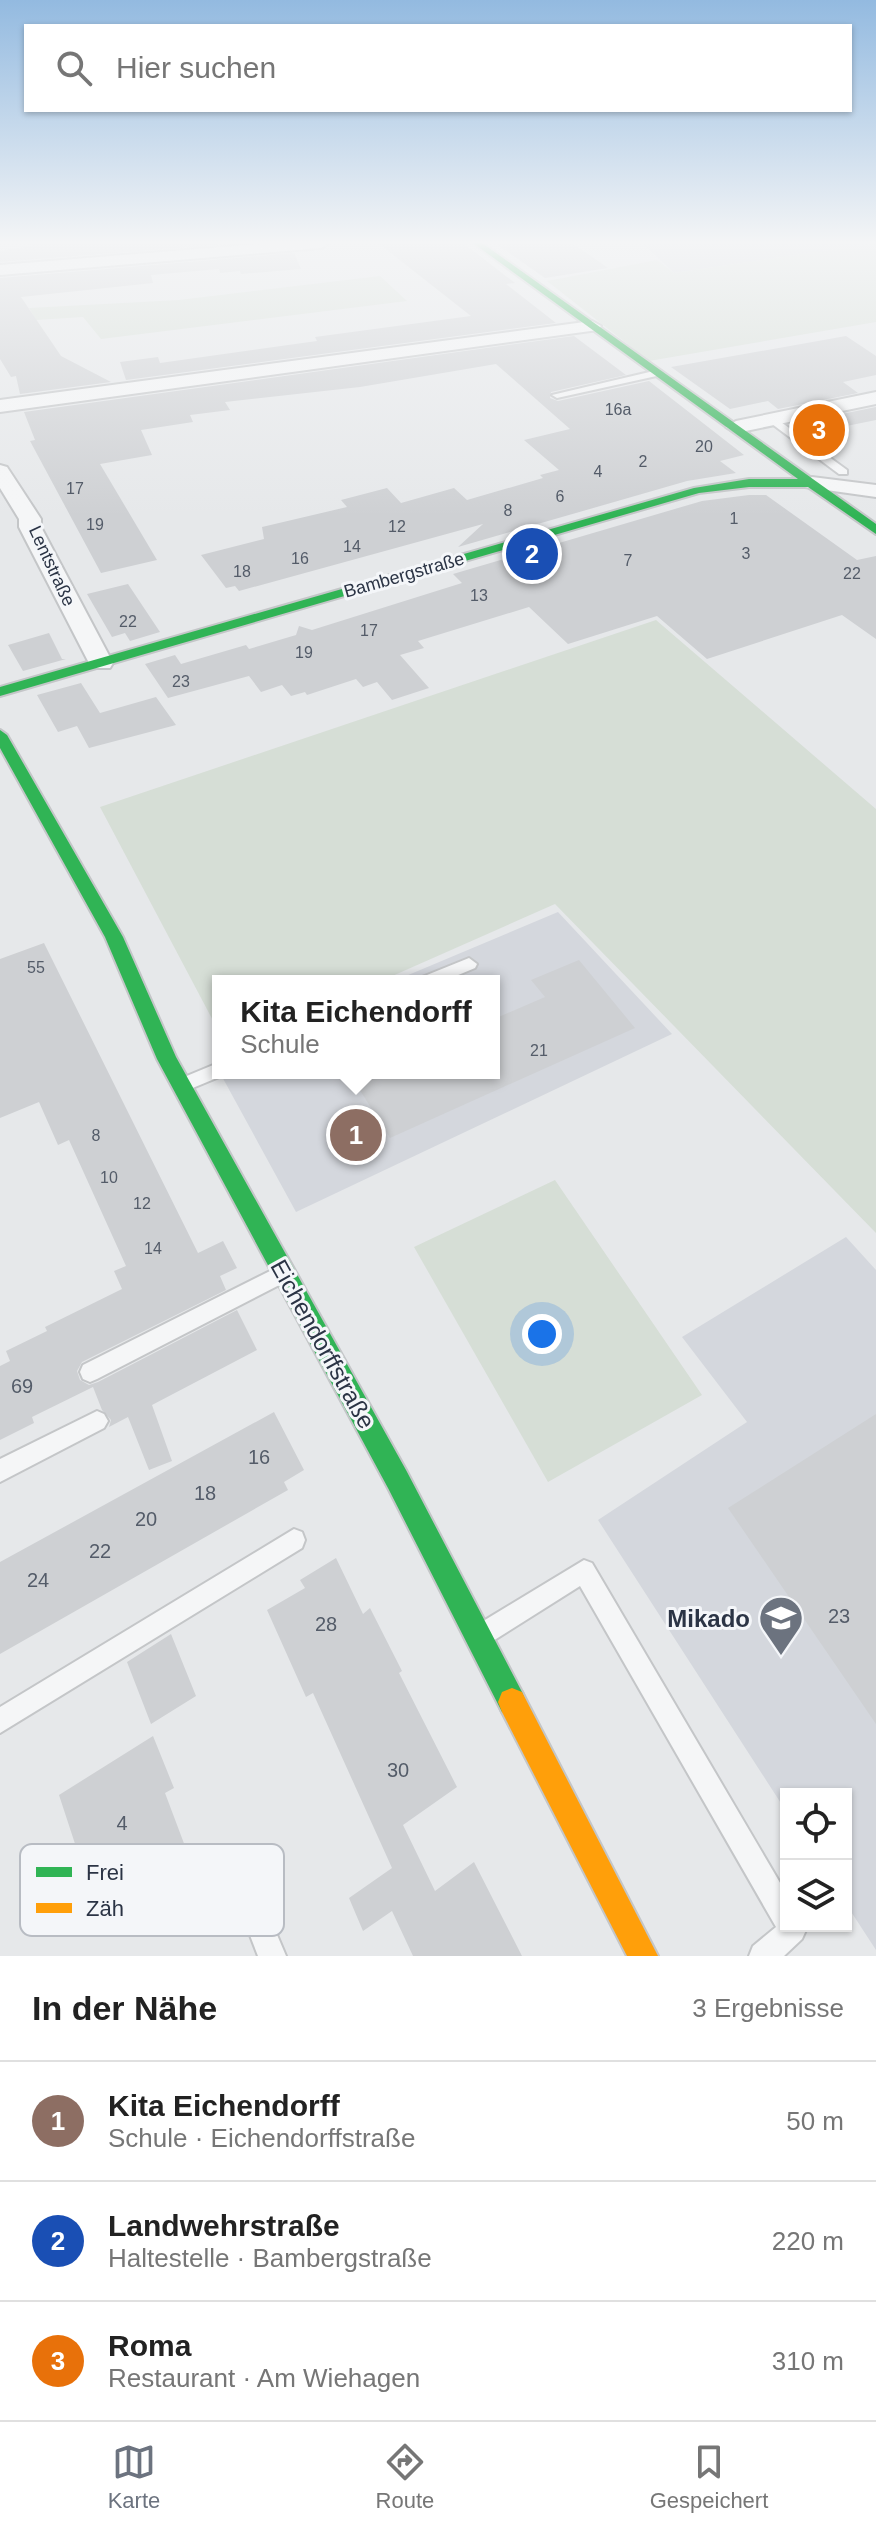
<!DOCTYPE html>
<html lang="de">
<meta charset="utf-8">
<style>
body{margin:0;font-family:Helvetica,sans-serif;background:#f6f6f6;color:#222}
.controls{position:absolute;right:24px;bottom:24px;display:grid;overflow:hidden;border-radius:0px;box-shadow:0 2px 6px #0004}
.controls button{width:72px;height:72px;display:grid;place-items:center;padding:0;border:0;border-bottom:2px solid #e0e0e0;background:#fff;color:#222;font:40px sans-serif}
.you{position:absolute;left:542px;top:1334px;width:28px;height:28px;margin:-20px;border:6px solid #fff;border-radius:50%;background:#1a73e8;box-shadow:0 0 0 12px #1a73e833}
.badge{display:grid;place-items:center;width:52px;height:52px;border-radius:50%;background:#6c737f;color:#fff;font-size:26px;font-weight:700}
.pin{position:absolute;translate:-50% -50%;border:4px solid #fff;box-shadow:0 2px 8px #0006}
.popup{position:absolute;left:212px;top:975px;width:288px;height:104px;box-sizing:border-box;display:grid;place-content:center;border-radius:0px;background:#fff;filter:drop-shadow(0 2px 6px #0005);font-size:26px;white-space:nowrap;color:#767676}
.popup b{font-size:30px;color:#222}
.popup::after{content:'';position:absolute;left:50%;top:100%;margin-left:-16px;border:16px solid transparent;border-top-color:#fff}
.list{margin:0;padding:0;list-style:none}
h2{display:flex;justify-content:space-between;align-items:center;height:104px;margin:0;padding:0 32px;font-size:34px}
h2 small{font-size:26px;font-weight:400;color:#767676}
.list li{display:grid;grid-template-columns:52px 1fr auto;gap:24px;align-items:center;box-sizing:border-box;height:120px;padding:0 32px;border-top:2px solid #e0e0e0}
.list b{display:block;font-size:30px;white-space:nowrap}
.list p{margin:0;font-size:26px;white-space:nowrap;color:#767676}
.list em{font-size:26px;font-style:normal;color:#767676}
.icon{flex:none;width:44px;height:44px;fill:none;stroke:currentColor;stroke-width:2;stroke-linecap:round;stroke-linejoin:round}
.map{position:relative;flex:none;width:876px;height:1956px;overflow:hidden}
.search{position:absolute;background:#fff;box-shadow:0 2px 6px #0004;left:24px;right:24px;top:24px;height:88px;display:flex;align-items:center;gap:20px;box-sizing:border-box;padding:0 28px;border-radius:0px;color:#767676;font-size:30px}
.sheet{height:464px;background:#fff}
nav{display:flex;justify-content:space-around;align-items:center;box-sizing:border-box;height:112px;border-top:2px solid #e0e0e0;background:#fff;font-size:22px;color:#767676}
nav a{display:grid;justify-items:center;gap:4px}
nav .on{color:#6c737f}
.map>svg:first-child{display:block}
</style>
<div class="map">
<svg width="876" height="1956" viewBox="0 0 876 1956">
<rect width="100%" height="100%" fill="#e6e8ea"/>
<path fill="#d4d7dd" d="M642,243H876L674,273Z
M558,912L672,1034L296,1212L220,1073H494V981H394Z
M846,1237L876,1270V1950L846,1904V1794H786V1811L598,1520L747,1422L682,1337Z"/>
<path fill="#d6ded6" d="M876,243V322L649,361L547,281L657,260L674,273Z
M380,276L407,301L101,339L83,317L36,320L29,308L179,300Z
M656,620L876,809V1233L555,904L381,981H218V1030L100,807Z
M555,1180L702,1395L548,1482L414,1247Z"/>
<path fill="#ced0d3" d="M29,243H240L0,262V251L30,246Z
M378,243H463L515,283L506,284L556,323L126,380L120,362L158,357L160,363L317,341L315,337L471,316Z
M495,243H572L608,268L545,278Z
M294,253L301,269L241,274L240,271L220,273L219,269L151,275L153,283L21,297L61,356L111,382L20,394L16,376L11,377L0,359V278Z
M574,336L626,375L551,392L550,398L558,401L649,381L744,455L720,461L736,473L687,481L458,547L483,524L239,591L235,586L226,588L201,555L264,539L262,527L347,507L341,500L387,488L401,503L454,488L467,500L543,478L540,475L559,470L524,440L570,429L496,364L360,387L225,402L230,410L190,415L193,422L141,430L152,455L100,464L157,560L101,573L30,441L35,440L24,412Z
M846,336L876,356V375L843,382L858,393L778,409L768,401L730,409L671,367Z
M876,407V420L812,433L798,423Z
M749,495H766L857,560L876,556V639L842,615L707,659L657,616L568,644L529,607L418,641L424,648L400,655L429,688L392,700L377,682L363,687L356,679L307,695L305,692L291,696L282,685L261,692L249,676L168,698L145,664L175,655L181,664L246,645L249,649L296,635L299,626L312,630L462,583L453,574L702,501Z
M128,584L160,632L130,641L125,633L112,637L87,594Z
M49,633L62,659H66L23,671L8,645Z
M81,683L100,713L156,697L176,725L89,748L77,726L58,732L37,695Z
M44,943L198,1253L223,1241L237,1268L220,1276L226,1290L82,1362L77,1371L80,1380L89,1385L98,1382L237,1310L257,1350L152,1405L172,1461L149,1470L128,1417L109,1427L111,1420L102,1410L93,1387L32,1417L34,1423L0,1440V1366L10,1361L6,1351L47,1331L45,1327L122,1289L114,1271L126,1266L69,1140L58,1145L39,1102L0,1118V959Z
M579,960L635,1028L390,1138L349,1073H494V1019L545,997L531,980Z
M274,1412L304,1470L284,1482L288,1490L0,1654V1562Z
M876,1414V1724L728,1508Z
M336,1558L363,1614L370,1608L402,1671L399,1673L457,1787L403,1825L435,1891L474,1862L522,1956H413L392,1911L363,1931L349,1898L392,1868L313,1693L306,1697L267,1610L305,1588L300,1580Z
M171,1634L196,1696L151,1724L127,1662Z
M153,1736L174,1788L165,1793L191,1862L109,1918L86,1851L79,1856L59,1795Z"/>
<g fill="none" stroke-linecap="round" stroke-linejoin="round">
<g stroke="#c4c6c8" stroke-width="4">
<path id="lane" d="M658,370L661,371V375L557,398L552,395Z
M768,417H774L847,470V474H839L768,421Z
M469,958L477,964L475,968L444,981H420L422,977Z
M218,1063V1073H225L224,1075L183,1092L177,1090L174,1085L177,1080Z
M282,1265L289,1268L292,1274L289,1280L97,1379L90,1382L83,1379L80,1372L83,1365Z
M97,1411L104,1414L108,1421L104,1428L0,1482V1459Z
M294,1529L302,1532L305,1540L302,1548L0,1733V1707Z
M584,1560L592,1563L786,1893V1926H805L806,1930L802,1939L784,1956H749L753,1946L776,1927L580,1586L496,1639L488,1643L480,1639L476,1631L480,1623Z
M249,1886L258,1890L286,1956H258L236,1899L240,1890Z"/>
</g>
<g stroke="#c4c6c8" stroke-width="4">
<path id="street" d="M271,243H329L321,248L0,275V265Z
M592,321L601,326L598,330L0,412V400Z
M876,392V404L736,433L726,427L736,421Z
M0,465L7,467L41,519V527L113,663L110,668H92L89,663L19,527V519L0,488Z
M812,477L876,485V497L805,487L802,483Z"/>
</g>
<g stroke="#c4c6c8" stroke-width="4">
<path id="fast" d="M473,243H482L876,524V534L808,487H749L699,493L0,696V687L694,488L749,479H798Z
M0,730L7,735L123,937L176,1057L406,1470L522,1692L526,1702L522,1712L512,1716L502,1712L388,1488L157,1059L105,937L0,748Z"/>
</g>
<g stroke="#c4c6c8" stroke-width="4">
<path id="slow" d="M512,1688L522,1692L658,1956H627L502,1712L498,1702L502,1692Z"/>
</g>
<use href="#lane" fill="#f5f6f7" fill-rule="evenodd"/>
<use href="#street" fill="#f5f6f7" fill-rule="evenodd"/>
<use href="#fast" fill="#30b455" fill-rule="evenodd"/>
<use href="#slow" fill="#ff9f0a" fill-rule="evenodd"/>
</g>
<linearGradient id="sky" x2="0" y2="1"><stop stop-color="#93bae0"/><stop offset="0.47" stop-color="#f4f5f6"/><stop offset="1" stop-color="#f4f5f6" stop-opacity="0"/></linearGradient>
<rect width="876" height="516" fill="url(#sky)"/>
<defs>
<g id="school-pin" transform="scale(2.3)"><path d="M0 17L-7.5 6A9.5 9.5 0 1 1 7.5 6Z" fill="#6c737f" stroke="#f4f6f9"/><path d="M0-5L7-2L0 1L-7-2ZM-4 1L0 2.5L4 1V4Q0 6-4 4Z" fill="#fff"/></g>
</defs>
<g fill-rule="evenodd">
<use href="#school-pin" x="781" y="1618"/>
</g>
<g text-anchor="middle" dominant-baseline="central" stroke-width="6" stroke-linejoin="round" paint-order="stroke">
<g font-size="16" fill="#545c69">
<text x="618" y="409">16a</text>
<text x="704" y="446">20</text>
<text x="643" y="461">2</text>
<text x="598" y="471">4</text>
<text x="75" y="488">17</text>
<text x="560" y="496">6</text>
<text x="508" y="510">8</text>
<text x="734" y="518">1</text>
<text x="95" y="524">19</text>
<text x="397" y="526">12</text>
<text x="352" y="546">14</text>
<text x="746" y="553">3</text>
<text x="300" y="558">16</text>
<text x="628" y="560">7</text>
<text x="242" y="571">18</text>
<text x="852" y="573">22</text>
<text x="479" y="595">13</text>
<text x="128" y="621">22</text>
<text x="369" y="630">17</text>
<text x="304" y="652">19</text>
<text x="181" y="681">23</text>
<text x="36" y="967">55</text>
<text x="539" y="1050">21</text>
<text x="96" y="1135">8</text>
<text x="109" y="1177">10</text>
<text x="142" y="1203">12</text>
<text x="153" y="1248">14</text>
</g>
<g font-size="18" fill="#2b3445" stroke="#f4f6f9">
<text transform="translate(52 566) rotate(65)">Lentstraße</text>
<text transform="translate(404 575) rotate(-16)">Bambergstraße</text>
</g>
<g font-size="20" fill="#545c69">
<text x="22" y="1386">69</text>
<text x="259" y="1457">16</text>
<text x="205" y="1493">18</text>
<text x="146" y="1519">20</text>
<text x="100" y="1551">22</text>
<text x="38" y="1580">24</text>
<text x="839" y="1616">23</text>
<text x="326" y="1624">28</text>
<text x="398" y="1770">30</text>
<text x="122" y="1823">4</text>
</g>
<g font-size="24" fill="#2b3445" stroke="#f4f6f9">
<text transform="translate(323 1344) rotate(61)">Eichendorffstraße</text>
</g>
<g font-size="24" font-weight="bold" fill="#2b3445" stroke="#f4f6f9" text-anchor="end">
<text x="750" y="1618">Mikado</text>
</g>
</g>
<rect x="20" y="1844" width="264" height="92" rx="12" fill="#f4f6f9" stroke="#b8bcc3" stroke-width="2"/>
<rect x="36" y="1867" width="36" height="10" fill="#30b455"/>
<rect x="36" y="1903" width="36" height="10" fill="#ff9f0a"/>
<g font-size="22" fill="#2b3445">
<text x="86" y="1880">Frei</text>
<text x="86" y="1916">Zäh</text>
</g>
</svg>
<div class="controls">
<button><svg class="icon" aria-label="locate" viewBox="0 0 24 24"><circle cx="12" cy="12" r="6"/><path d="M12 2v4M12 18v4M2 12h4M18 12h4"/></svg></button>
<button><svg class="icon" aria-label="layers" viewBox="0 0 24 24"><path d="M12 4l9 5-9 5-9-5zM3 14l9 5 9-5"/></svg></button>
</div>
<div class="you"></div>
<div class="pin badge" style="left:356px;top:1135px;background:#8d6e63">1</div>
<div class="popup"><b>Kita Eichendorff</b>Schule</div>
<div class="pin badge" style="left:532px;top:554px;background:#1a4fb4">2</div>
<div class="pin badge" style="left:819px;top:430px;background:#e8710a">3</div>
<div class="search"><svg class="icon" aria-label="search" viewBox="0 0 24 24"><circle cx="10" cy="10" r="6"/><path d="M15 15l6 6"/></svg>Hier suchen</div>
</div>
<section class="sheet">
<h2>In der Nähe<small>3 Ergebnisse</small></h2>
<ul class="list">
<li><span class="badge" style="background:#8d6e63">1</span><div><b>Kita Eichendorff</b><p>Schule · Eichendorffstraße</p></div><em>50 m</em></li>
<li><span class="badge" style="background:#1a4fb4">2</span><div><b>Landwehrstraße</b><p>Haltestelle · Bambergstraße</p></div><em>220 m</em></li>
<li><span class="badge" style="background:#e8710a">3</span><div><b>Roma</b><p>Restaurant · Am Wiehagen</p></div><em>310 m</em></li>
</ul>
</section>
<nav>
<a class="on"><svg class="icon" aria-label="map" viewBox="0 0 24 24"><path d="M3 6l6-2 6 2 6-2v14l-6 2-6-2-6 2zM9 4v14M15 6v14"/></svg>Karte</a>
<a><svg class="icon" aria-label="directions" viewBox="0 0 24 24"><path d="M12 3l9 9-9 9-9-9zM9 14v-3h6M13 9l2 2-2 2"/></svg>Route</a>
<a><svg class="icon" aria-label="saved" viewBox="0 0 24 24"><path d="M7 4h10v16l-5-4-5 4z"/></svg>Gespeichert</a>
</nav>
